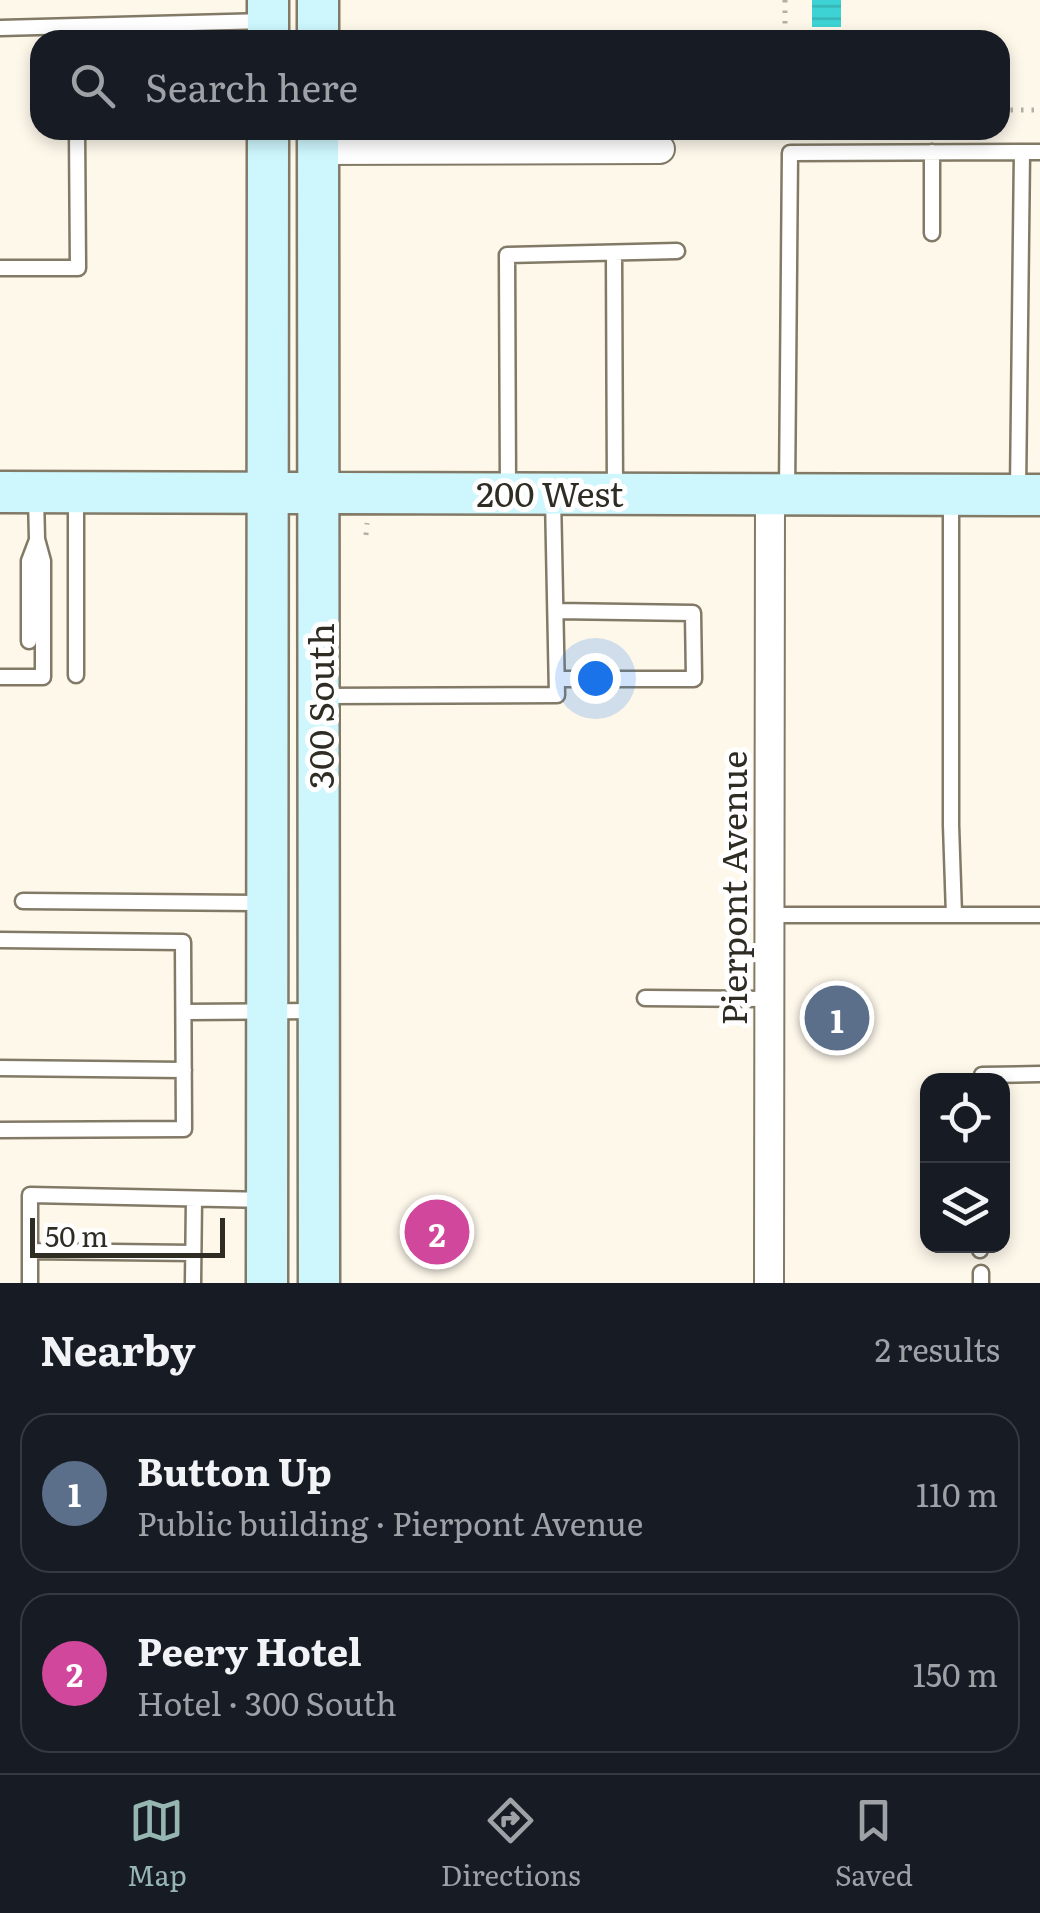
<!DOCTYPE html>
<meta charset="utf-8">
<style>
body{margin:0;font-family:Literata,serif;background:#20242c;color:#f1f3f6}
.controls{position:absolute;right:30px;bottom:30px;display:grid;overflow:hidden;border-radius:20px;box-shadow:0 5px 15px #0003}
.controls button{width:90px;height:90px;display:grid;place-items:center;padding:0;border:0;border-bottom:2px solid #363941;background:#171b24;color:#f1f3f6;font:50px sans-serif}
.scale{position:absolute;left:30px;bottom:25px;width:195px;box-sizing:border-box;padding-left:10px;border:5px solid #2f2c24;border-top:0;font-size:28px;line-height:35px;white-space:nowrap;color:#2f2c24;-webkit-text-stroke:8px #fff;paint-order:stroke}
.you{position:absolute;left:595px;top:678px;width:35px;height:35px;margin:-25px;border:8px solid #fff;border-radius:50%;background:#1a73e8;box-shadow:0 0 0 15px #1a73e833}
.badge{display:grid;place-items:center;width:65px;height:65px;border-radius:50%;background:#96b6b2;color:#fff;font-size:32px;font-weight:700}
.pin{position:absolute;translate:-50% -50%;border:5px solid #fff;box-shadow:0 2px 10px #0006}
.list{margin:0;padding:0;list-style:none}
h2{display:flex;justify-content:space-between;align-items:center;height:130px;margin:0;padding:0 40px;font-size:42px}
h2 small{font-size:32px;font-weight:400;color:#9ea1a6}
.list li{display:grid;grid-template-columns:65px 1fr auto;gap:30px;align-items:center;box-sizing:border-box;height:160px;margin:0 20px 20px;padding:0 20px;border:2px solid #363941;border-radius:30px}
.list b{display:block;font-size:38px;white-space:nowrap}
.list p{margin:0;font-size:32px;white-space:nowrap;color:#9ea1a6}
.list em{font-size:32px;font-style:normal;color:#9ea1a6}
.icon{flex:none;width:55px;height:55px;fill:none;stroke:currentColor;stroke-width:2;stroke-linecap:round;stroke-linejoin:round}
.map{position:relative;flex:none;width:1040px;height:1283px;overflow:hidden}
.search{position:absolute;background:#171b24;box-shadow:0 5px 15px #0003;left:30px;right:30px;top:30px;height:110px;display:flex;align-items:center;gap:25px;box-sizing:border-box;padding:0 35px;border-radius:30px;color:#9ea1a6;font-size:38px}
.sheet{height:490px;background:#171b24}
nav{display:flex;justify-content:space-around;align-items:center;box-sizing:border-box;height:140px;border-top:2px solid #363941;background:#171b24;font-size:28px;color:#9ea1a6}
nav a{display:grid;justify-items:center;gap:5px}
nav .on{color:#96b6b2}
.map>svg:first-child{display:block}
</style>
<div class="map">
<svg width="1040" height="1283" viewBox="0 0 1040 1283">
<defs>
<pattern id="water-rules" width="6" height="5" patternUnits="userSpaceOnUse" patternTransform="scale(2.5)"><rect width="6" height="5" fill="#3dd3d4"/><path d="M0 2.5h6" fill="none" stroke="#36b5b6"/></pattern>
</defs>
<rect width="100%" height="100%" fill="#fef8eb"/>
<path fill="url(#water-rules)" d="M812,0H841V27H812Z"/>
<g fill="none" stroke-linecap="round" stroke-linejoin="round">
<g stroke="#827a66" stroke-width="19">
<path id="lane" d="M0,28L264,21
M932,152V233
M614,253L615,492
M0,268H78L77,130
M508,489L507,255L677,251
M1018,491L1022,152
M787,492L790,153L1040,152
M76,498V675
M951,499V825L954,915
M556,611L693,613L694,679H557
M29,641V561L37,540
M0,677H43V561L37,539L36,497
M322,696L557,695L553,497
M23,901L266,903
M769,915H1040
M0,940L183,942L184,1129L0,1130
M645,998L769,999
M186,1012L315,1011
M0,1068L184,1070
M982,1080V1075L1040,1074
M980,1250L981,1246
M193,1253L30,1251V1195L266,1200
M981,1273V1283
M30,1283V1251
M193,1283L194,1199"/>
</g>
<g stroke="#827a66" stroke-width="32">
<path id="street" d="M318,150L660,149
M769,1283L770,492"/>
</g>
<g stroke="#827a66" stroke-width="45">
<path id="secondary" d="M268,0V40
M318,40V0
M318,130L319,1283
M0,492L1040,495
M267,1283L268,130"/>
</g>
<path stroke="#b4b0a4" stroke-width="5" stroke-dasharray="2.5 8" stroke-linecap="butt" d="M785,0V40
M1000,110H1040
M366,535L367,523"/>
<use href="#lane" stroke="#fff" stroke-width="14"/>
<use href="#street" stroke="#fff" stroke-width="28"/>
<use href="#secondary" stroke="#cdf6fd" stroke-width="40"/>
</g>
<g text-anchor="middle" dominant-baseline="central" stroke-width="10" stroke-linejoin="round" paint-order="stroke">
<g font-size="35" fill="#2f2c24" stroke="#fff">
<text x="550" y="492">200 West</text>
<text transform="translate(319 706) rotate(-90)">300 South</text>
<text transform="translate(732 888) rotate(-90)">Pierpont Avenue</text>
</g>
</g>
</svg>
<div class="controls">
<button><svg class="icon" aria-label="locate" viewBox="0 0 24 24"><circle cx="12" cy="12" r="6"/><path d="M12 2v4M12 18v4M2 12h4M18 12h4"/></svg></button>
<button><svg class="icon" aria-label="layers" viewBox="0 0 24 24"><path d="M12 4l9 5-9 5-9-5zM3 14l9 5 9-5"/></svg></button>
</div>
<div class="scale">50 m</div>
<div class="you"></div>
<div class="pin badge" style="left:837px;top:1018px;background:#5c6f8a">1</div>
<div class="pin badge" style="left:437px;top:1232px;background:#d1479c">2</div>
<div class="search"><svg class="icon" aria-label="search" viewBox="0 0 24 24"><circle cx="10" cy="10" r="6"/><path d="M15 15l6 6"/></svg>Search here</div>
</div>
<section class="sheet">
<h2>Nearby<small>2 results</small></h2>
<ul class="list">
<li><span class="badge" style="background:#5c6f8a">1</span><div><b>Button Up</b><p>Public building · Pierpont Avenue</p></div><em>110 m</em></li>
<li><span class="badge" style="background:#d1479c">2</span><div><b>Peery Hotel</b><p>Hotel · 300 South</p></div><em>150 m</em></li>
</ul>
</section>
<nav>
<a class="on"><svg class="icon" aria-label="map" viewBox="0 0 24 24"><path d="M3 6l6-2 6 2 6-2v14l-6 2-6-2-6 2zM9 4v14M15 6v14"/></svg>Map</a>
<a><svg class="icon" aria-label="directions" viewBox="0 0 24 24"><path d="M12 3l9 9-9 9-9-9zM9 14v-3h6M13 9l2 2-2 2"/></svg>Directions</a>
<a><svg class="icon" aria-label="saved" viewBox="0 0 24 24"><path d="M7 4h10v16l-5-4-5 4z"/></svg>Saved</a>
</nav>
